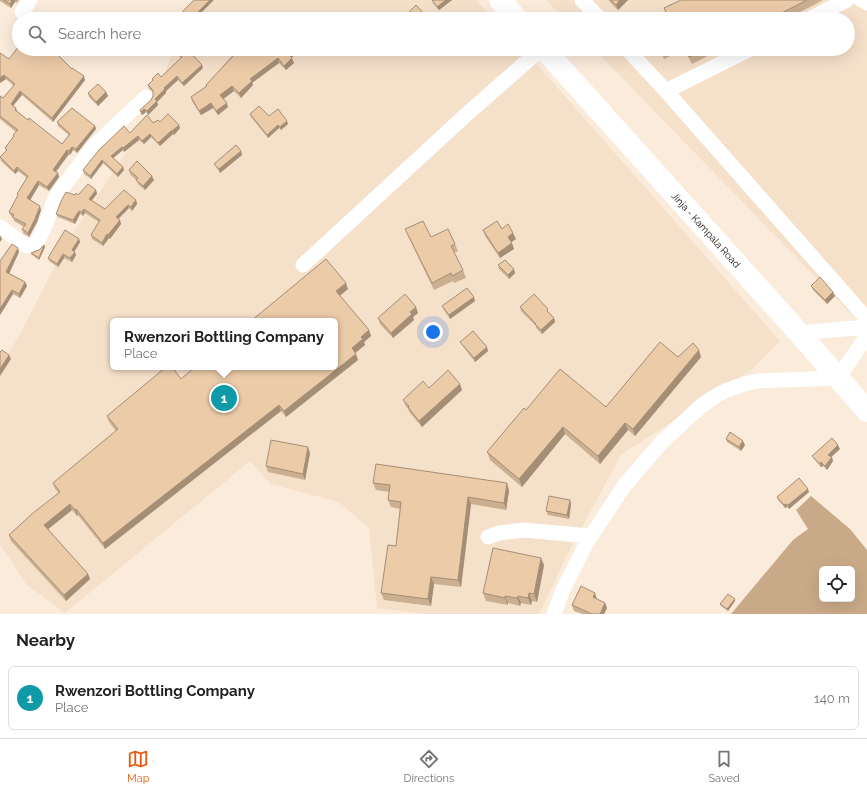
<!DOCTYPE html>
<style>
body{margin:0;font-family:Raleway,sans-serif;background:#f2f2f2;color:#222}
.controls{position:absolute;right:12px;bottom:12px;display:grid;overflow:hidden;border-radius:6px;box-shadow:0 4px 16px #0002}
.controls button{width:36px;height:36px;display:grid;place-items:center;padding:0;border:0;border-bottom:1px solid #e0e0e0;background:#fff;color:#222;font:20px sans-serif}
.you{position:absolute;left:433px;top:332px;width:14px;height:14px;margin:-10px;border:3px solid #fff;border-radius:50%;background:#1a73e8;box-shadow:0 0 0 6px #1a73e833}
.badge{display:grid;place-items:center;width:26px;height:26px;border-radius:50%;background:#ea580c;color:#fff;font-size:13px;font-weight:700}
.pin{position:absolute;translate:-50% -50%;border:2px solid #fff;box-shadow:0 1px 4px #0006}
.popup{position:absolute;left:110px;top:318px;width:228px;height:52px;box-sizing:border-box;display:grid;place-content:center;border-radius:6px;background:#fff;filter:drop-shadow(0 1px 3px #0005);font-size:13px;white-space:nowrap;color:#767676}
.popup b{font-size:15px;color:#222}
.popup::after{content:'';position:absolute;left:50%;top:100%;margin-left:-8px;border:8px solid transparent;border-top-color:#fff}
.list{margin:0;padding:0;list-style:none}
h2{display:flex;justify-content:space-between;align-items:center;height:52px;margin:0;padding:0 16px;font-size:17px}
h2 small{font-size:13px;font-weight:400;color:#767676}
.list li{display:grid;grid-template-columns:26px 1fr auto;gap:12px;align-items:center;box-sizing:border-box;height:64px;margin:0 8px 8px;padding:0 8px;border:1px solid #e0e0e0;border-radius:6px}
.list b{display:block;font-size:15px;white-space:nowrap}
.list p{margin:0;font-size:13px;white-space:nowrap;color:#767676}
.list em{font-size:13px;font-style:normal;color:#767676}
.icon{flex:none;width:22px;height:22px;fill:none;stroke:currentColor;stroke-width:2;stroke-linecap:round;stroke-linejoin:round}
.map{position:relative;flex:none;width:867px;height:614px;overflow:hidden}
.search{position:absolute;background:#fff;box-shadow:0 4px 16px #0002;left:12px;right:12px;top:12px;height:44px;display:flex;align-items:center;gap:10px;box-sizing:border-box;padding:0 14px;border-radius:22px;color:#767676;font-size:15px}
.sheet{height:124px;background:#fff}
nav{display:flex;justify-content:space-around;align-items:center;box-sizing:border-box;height:56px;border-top:1px solid #e0e0e0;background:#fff;font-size:11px;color:#767676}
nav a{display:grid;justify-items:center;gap:2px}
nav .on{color:#ea580c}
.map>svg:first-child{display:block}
</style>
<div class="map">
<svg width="867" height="614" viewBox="0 0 867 614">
<rect width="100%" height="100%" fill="#faebdb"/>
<path fill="#f5e0ca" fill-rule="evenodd" d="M199,0H476L494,19H188Z
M546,0H867V330L594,49H848V19H565Z
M173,49H522L549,78L780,341L751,370L621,455L568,553L539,614H425L377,608L369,528L339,502L271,484L250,461L65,613L26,584L0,544V368L20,334L68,240L131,145L155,105ZM113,321H335V367H113Z"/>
<path fill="#c9aa88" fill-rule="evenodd" d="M811,496L850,529L867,550V614H731L793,540L808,529L796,510ZM822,569H852V599H822Z"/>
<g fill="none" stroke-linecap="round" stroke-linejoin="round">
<path stroke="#fff" stroke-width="15" d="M582,0L600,19
M861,0L865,1L867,3
M22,12L30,0
M809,19L847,0
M627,49L666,91
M750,49L666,91L867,319
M0,227L26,246H32L36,244L45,226L55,198L60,191L93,147L146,97
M303,265L468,113L541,49
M799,333L867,327
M488,537L499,533L524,530L590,536
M554,614L562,592L586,544L624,486L661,443L701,406L714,397L725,391L744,384L758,381L838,378L867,336"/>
<g stroke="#fff" stroke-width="22">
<path d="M500,0L517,19"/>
<path id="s1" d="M544,49L799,333L867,411"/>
</g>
</g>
<path fill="#cbaf91" d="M0,0H19L17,3L15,2L11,8L0,1Z
M432,0H452L439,10L433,3Z
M608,0H628L618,10Z
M681,0H823L787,19H667L668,18L664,8Z
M224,49H257L258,50L299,51L291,58L294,63L286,70L279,63L252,83L253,85L241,98L234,91L223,99L228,107L218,115L213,108L201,115L192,101L191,97L207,86L206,85L232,56Z
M660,49H684L664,59Z
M684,49H721L692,64Z
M175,50L203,68L184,86L178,80L166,91V93L157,102L158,105L148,115L146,112L142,115L141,114L140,110L151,100L153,96V92L149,89L148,85L153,81L152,79L161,77L181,58L177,54Z
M0,53L9,59L37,54L72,69L85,80L53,122L22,95L13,106L16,108L18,112L28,120L62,144L69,135L58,126L57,122L95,126L96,129L77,153L73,150L70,155L69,154L56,172L59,177L49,191L39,185L30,200L41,210L37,222L29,237L23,233L22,229L24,227L14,221L13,217L11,216L9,212L18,197L17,194L27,178L18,171L15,174L1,161L0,157L6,151L5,148L13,137V135L16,132L0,119V96L3,98L14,86L6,79L0,83Z
M106,92L108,96L98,106L89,97L88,93Z
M250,114L269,116L288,124L281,130L279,128L268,138L251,117Z
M160,122L180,128L174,135L173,134L160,146L151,137L144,144L139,140L124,152L123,150L113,158L123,167L124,170L118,177L103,163L91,179L84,174L83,170L130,133L153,123Z
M241,151L242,155L220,173L214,164Z
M129,170L154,180L145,190L138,184L136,180L130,174Z
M96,190L97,194L92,201L105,209L136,200L137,204L132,211L129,208L118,219L121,224L110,239L109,238L103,246L92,239L91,235L99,222L85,213L83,216L80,214L75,224L58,217L56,214L75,195Z
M405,229L431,237L455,244L458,251L454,253L463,270L466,278L454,283L453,281L434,290L408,236Z
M502,229L516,239L511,242L514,249L500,258L485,236L483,230Z
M79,239L80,242L74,252L76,255L72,262L64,258L58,267L49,261L48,258Z
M44,245L45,247L39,260L32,255L31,253L39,250Z
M19,252L9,273L25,282L27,286L20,298L13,294L0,315V261Z
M498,265L515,273L509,279L499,269Z
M811,286L835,296L827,304L813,290Z
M348,289L340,296L369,330L371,336L364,342L365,345L355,353L358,360L286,417L281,411L105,549L78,515L77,516L72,510L48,529L88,574L90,579L66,601L11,541L9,535L59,493L55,489L53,483L116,431L109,422L107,416L181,379L251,321Z
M475,301L450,319L444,310L442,306Z
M520,307L550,313L554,318L555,322L542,334L536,328V326L521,311Z
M418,313L413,317L414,320L393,338L380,324L378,318Z
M460,342L488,351L475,362L462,345Z
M678,357H701L635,436L628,430L600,464L565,434L522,487L490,460L487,452L526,410L606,407Z
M429,388L462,390L422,427L410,413L408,409L405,405L403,400Z
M726,439L745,445L741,451L727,442Z
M840,449L831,457L833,461L827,470L823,466L821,467L814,459L812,456Z
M310,453L305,480L268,472L266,466Z
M373,483H507L509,491L506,510L471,504L461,587L434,584L431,606L384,600L381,593L396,546L400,509L391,507L388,500L389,492L376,490Z
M809,492L789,509L787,507L785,508L778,500L777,497Z
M570,500L571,504L569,519L548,515L546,511Z
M544,565L537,602L532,601L531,605L521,603L520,606L508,603V605L486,601L483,593Z
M597,599L605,603L607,608L604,614H582L574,611L572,605Z
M735,599V601L728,611L721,606L720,604Z"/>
<path fill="#a58e76" d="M12,0H15V2L11,8L10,4Z
M210,0H214L196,18L195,15Z
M446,0H452L439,10L437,7Z
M620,0H628L618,10L616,5Z
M425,15L426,18L425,19H420Z
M294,49H298L299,51L290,59L289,54Z
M278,58L279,63L252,83L253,85L241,98L239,93L250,79Z
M292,58L294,63L286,70L284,66Z
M202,65L203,68L184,86L182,83Z
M4,75L6,79L0,83V78Z
M84,76L85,80L53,122L52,118Z
M177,76L178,80L166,91V93L157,102L158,105L148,115L147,111L155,99L164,88Z
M232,86L234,91L222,100L220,95Z
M20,91L22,95L12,107L11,104Z
M106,92L108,96L98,106L96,102Z
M211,103L213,108L201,115L199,111Z
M227,103L228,107L218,115L216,111Z
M144,109L146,112L142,115L141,112Z
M287,121L288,124L281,130L280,127Z
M179,125L180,128L174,135L172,131Z
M278,125L279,128L268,138L267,135Z
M95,126L96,129L77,153L76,149Z
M171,131L173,134L160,146L158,143Z
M150,134L151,137L144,144L142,141Z
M138,136L139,140L124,152L123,148Z
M72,147L73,150L70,155L69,151Z
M122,147L123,150L112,159L111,156Z
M67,150L69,154L54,174L53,170Z
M241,151L242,155L220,173L219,169Z
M102,160L103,163L91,179L90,176Z
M17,167L18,171L15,174L14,171Z
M123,167L124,170L118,177L117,174Z
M58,173L59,177L49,191L47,187Z
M152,176L154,180L145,190L143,186Z
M38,181L39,185L29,202L27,198Z
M96,190L97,194L90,202L89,199Z
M136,200L137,204L132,211L131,207Z
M128,205L129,208L117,220L116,217Z
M40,206L41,210L37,222L29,237L28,233Z
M84,209L85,213L83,216L82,212Z
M79,211L80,214L75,224L73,220Z
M120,220L121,224L110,239L108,235Z
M513,233L516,239L510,243L508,237Z
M107,234L109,238L103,246L102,243Z
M0,235L2,239L0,242Z
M79,239L80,242L73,254L72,250Z
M512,243L514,249L500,258L498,253Z
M44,245L45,247L39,260V258Z
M18,248L19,252L8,276L6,272Z
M75,252L76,255L72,262L70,258Z
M63,254L64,258L58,267L57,264Z
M514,269L515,273L509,279L508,275Z
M25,282L27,286L20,298L19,294Z
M346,283L348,289L338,297L336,291Z
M12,290L13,294L0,315V309Z
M833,292L835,296L827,304L825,300Z
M474,297L475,301L450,319L449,315Z
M416,307L418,313L413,317L414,320L393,338L391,333L410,312Z
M554,318L555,322L542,334L541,330Z
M369,330L371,336L364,342L365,345L354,354L352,348L361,337Z
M487,347L488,351L475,362L474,358Z
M699,350L701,357L635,436L633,429Z
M356,354L358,360L286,417L284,411Z
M9,355L11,359L0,376V369Z
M460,384L462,390L422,427L419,421Z
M279,405L281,411L105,549L103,543Z
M625,423L628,430L600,464L598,456Z
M563,427L565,434L522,487L519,479Z
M743,441L745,445L741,451L739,447Z
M838,445L840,449L830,458L828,455Z
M308,447L310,453L305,480L303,474Z
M832,457L833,461L827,470L825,466Z
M821,462L823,466L821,467L820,464Z
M507,483L509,491L506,510L504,503Z
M808,489L809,492L789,509L788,505Z
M468,497L471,504L461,587L458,580Z
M570,500L571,504L569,519L567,515Z
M70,504L72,510L46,531L44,525Z
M786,504L787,507L785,508L784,505Z
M76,509L78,515L77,516L75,510Z
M541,558L544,565L537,602L534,594Z
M88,574L90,579L66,601L64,595Z
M431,577L434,584L431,606L428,599Z
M529,593L532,601L531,605L528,598Z
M595,593L597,599L595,603L593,597Z
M505,596L508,603V605L505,598Z
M518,596L521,603L520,606L517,598Z
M735,599V601L728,611L727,609Z
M605,603L607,608L604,614H600Z"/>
<path fill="#eccba9" stroke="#a58e76" d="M4,0H12L10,4Z
M194,0H210L195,15L200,19H177L184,10Z
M432,0H446L437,7Z
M611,0H620L616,5Z
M681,0H807L770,19H667L669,18L664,8Z
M416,5L425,15L420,19H409L406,15Z
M19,46V49H31L37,54L42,49H52L72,69V68L84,76L52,118L20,91L11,104L16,108L15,110L28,120L29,118L62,144L70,134L57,122L72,108L95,126L76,149L72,147L69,151L67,150L53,170L58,173L47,187L38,181L27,198L40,206L35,219L28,233L22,229L26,224L12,217L14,215L9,212L18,195L17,194L28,176L17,167L14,171L0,157L7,150L5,148L14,136L13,135L18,130L0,116V96L3,98L15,84L4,75L0,78V53L9,59Z
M177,49H187L202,65L182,83L177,76L164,88L165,89L155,99L157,101L147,111L144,109L141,112L140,110L151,100L153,96V91L151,88L148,85L153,80L152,79L158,73L161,77L182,57L175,50Z
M227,49H257L258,50L260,49H294L289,54L292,58L284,66L278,58L250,79L252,81L239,93L232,86L220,95L227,103L216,111L211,103L199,111L191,97L207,86L206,85L234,55Z
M660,49H666L661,51Z
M685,49H704L689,57Z
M98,84L106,92L96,102L88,93Z
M259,106L269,116L278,109L287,121L280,127L278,125L267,135L250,114Z
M168,114L179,125L172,131H171L158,143L150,134L142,141L138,136L123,148L122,147L111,156L123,167L117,174L102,160L90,176L83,170L99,150L124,126L130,133L147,115L153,123L158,120L160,122Z
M236,145L241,151L219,169L214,164Z
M137,161L152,176L143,186L136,180L138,178L129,170Z
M88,184L96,190L89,199L105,209L124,190L136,200L131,207L128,205L116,217L120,220L108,235L107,234L102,243L91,235L100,220L84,209L82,212L79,211L73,220L56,214L62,199L66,192L75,195L76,193L78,195Z
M423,221L431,237L448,229L455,244L451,246L463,270L452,276L451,273L432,283L405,229Z
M497,221L502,229L508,224L513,233L508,237L512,243L498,253L483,230Z
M65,230L79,239L72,250L75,252L70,258L63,254L57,264L48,258Z
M12,244L18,248L6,272L25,282L19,294L12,290L0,309V261Z
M44,245L39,258L31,253L39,250Z
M326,259L346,283L336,291L369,330L361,337L363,339L352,348L356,354L284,411L279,405L103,543L76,509L75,510L70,504L44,525L88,574L64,595L9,535L33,513L60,492L53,483L118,429L107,416L166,367H172L181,379L195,367H335V321H251Z
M505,260L514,269L508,275L498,265Z
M820,277L833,292L825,300L811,286Z
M467,288L474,297L449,315L442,306Z
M405,294L416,307L410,312L412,314L391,333L378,318Z
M534,294L548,309L547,311L554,318L541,330L535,324H536L520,307Z
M473,331L487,347L474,358L460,342Z
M660,342L678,357L693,343L699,350L633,429L625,423L598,456L563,427L519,479L487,452L524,408L526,410L560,369L606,407Z
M2,350L9,355L0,369V352Z
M448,370L460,384L419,421L408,407L409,406L403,400L423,381L429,388Z
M730,432L743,441L739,447L726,439Z
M832,438L838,445L828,455L832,457L825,466L821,462L820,464L812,456Z
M271,440L308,447L303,474L266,466Z
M376,464L507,483L504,503L468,497L458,580L431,577L428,599L381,593L388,545L396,546L401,502L388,500L390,485L373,483Z
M799,478L808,489L788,505L786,504L784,505L777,497Z
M549,496L570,500L567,515L546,511Z
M493,548L541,558L534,594L529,593L528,598L518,596L517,598L505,596V598L483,593Z
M581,586L595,593L593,597L605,603L600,614H592L572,605Z
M728,594L735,599L727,609L720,604Z"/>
<g text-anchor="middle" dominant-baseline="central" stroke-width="4" stroke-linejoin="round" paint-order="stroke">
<g font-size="10" fill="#130e08" stroke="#fff">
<text stroke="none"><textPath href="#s1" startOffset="243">Jinja - Kampala Road</textPath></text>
</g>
</g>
</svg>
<div class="controls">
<button><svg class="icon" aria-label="locate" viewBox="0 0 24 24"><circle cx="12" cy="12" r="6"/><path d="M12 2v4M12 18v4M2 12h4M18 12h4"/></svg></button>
</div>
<div class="you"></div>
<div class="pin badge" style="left:224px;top:398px;background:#0f9aa8">1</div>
<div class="popup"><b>Rwenzori Bottling Company</b>Place</div>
<div class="search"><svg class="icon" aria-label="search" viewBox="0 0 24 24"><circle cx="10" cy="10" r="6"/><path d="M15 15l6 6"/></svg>Search here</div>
</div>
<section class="sheet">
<h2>Nearby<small></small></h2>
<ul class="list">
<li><span class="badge" style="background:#0f9aa8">1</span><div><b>Rwenzori Bottling Company</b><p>Place</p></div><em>140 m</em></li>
</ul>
</section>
<nav>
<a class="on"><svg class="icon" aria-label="map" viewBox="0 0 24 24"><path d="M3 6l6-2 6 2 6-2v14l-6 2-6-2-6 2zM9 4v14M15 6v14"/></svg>Map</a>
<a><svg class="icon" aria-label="directions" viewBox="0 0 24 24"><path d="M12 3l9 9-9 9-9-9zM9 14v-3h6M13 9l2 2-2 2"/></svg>Directions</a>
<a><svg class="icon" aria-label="saved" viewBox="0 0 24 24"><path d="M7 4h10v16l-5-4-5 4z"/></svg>Saved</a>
</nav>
